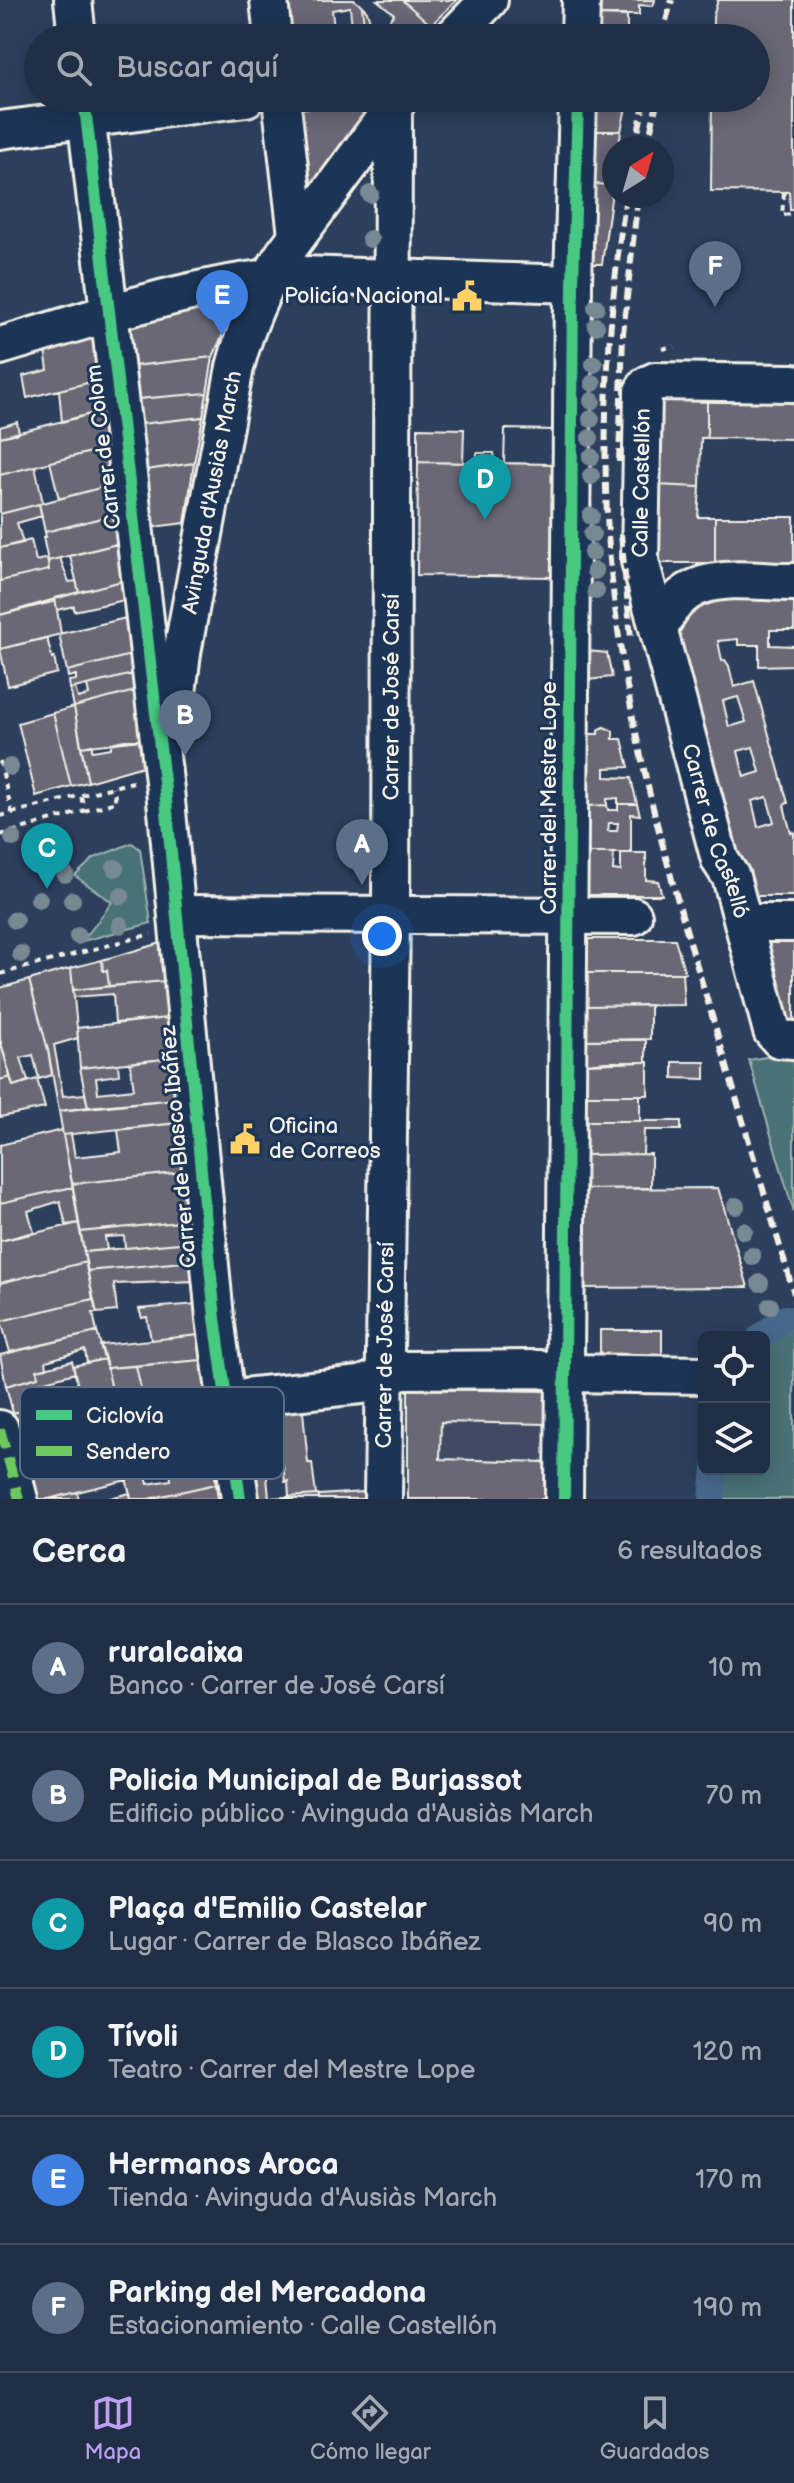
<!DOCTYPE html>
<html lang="es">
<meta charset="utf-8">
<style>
body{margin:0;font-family:"Balsamiq Sans",sans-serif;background:#2d3b51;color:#f1f3f6}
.controls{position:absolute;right:24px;bottom:24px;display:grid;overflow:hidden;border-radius:12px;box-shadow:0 4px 20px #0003}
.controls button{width:72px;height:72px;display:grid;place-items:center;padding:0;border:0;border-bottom:2px solid #3e4a5f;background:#212f46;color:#f1f3f6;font:40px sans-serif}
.compass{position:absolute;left:602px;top:136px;width:72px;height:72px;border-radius:50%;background:#212f46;box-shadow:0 4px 20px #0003;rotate:37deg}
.you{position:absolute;left:382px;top:936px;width:28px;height:28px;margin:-20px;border:6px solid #fff;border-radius:50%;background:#1a73e8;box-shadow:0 0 0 12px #1a73e833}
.badge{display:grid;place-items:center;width:52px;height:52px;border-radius:50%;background:#bca0f2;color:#fff;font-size:26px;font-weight:700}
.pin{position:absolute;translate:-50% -66px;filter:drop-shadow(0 2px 4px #0008)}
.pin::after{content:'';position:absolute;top:42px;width:28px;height:24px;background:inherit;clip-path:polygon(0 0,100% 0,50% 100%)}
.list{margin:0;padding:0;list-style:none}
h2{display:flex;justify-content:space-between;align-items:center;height:104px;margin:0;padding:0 32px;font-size:34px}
h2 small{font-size:26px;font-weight:400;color:#a2a9b3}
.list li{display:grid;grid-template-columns:52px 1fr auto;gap:24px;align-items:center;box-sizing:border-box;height:128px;padding:0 32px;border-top:2px solid #3e4a5f}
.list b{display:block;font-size:30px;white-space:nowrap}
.list p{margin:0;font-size:26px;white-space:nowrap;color:#a2a9b3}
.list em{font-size:26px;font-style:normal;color:#a2a9b3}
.icon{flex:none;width:44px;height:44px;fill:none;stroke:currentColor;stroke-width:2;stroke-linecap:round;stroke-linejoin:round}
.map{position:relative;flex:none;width:794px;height:1499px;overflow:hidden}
.search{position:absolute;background:#212f46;box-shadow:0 4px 20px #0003;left:24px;right:24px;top:24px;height:88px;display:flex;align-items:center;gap:20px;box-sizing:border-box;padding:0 28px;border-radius:44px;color:#a2a9b3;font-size:30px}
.sheet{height:872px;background:#212f46}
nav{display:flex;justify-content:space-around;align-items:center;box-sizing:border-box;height:112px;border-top:2px solid #3e4a5f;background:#212f46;font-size:22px;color:#a2a9b3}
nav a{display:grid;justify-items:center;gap:4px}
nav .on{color:#bca0f2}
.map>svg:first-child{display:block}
</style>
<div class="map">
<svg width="794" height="1499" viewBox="0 0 794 1499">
<rect width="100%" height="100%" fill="#2c3f5d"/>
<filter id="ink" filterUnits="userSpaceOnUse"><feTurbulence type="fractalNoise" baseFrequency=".0125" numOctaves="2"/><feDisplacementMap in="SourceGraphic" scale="16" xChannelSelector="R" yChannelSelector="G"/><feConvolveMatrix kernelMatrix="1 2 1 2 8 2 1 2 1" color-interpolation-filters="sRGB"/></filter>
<g filter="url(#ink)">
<path fill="#3f4b64" d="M408,1389L546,1391L545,1499H408Z"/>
<path fill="#487276" stroke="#9eb2af" stroke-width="2" d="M132,843L140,849L151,923L83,941L112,902L75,876L94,858Z
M794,1052V1213L749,1060Z
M790,1324L794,1337V1499H721L724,1469H764V1343L776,1332Z"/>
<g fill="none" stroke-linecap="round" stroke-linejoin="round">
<path stroke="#47688d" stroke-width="26" d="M760,1337L785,1318
M712,1499L715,1469"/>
</g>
<path fill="#6a6874" stroke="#f4f1e8" stroke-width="2" fill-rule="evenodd" d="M302,0H354L362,6L364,26L352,27L350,7L332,10L334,29L289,35L286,2Z
M377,0H402L431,25L418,38H400L385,26L394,14Z
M402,0H457L431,25Z
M597,0H655L653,6L639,5V15H597Z
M718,0H794V210H790L789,192L711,191L712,98H756V38H713V17Z
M362,6L367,11L373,32L386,31V38H365Z
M597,15L627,16V34L596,33Z
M364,26L365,38H290L289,35Z
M385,26L400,38H386Z
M596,33L627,34V38H596Z
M596,98H628L621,131H594Z
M370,100L372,102L309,188L299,109Z
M594,131H621L619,148H614L613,185L594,184Z
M594,184L613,185L602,264H592Z
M233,301L235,306L213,357L134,366L130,327Z
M94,337L99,380L27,398L23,376L48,370L45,349Z
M213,357L207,393L138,399L134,366Z
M99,380L102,411L62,422L59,390Z
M207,393L203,417L141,424L138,399Z
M658,393L707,394V438H701L700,487L655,485Z
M707,394H794V439L707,438Z
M102,411L107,448L0,475V437Z
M203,417L194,463L146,470L141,424Z
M17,422L19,433L0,437V427Z
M418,428L464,429L463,463L418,462Z
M505,429L554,430V464L504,463Z
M505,429L554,430V464L504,463Z
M107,448L111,485L59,499L50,462Z
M477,453H494L495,463H477Z
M477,453H494L495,463H477Z
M418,462L554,464L552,577L417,575Z
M194,463L185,523L153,527L146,470Z
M35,466L43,503L0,514V475Z
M111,485L114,515L45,532L39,504Z
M655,485L700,487L698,517H715V563H652Z
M39,504L42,516L17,523L23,543L0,548V514Z
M114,515L117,544L48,561L43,537H46L45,532Z
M715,517H794V562L715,563Z
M31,540L36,561L47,558L49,570L0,581V548Z
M117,544L122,581L79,592L70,556Z
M60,558L69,582L76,581L79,592L0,615V581L49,570L48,561Z
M122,581L125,600L74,611V606L57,610L55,598Z
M55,598L61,634L0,649V615L53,602Z
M704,600H794V630H770V645L794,646V665L759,666V645H738V639L718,641L722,661L725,660L729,666L734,687L754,681L788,803L784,805L787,818L791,833L794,832V896H746L672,632ZM738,697L746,722L729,727L723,701ZM753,747L760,772L744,777L738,751ZM767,797L774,822L758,827L752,801Z
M126,618L131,655L67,671L59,634Z
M47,638L52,658L54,657L57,673L8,686L0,649Z
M588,651L607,653L612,677L588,680Z
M131,655L133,674L70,689L69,681L76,680V675L68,677L67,671Z
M133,674L135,691L74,707L70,689L75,688L78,698L89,695L87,685Z
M135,691L140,740L81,747L74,707Z
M74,707L88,782L71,786L53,713Z
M53,713L71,786L36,796L18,723Z
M604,727L613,731V739H622L629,767L605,768V777L631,778L637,804H618V798L607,799V805L587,806L588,734H598V730Z
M124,740H140L143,766L88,782L81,747L92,745V751L111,748V743Z
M618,804H637L640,815L631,814V853H587V806L607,805L608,810H618ZM609,823H618L617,831H608Z
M587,853H614L613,870L621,871V853H646V880L658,881L662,895H587Z
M587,939H675L685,973H586Z
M794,939V1029H784L758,941Z
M161,943L165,981L109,986L107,970L103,971L102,960Z
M102,960L103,971L107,970L109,986L73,990L71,968Z
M71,968L78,1038L54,1045L63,1096L85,1094L88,1107L59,1111L48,1050L29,980Z
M586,973H682L684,1005L586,1006Z
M29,980L48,1050L52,1075L39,1079L33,1055L21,1058L28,1081L13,1086L0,1039V988Z
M165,981L168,1018L115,1023L113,994L74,997L73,990Z
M650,1005V1039L586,1040V1006Z
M168,1018L173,1058L80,1068L77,1028Z
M0,1040L10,1077L0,1080Z
M586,1040H646V1062L586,1064Z
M173,1058L176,1099L88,1107L80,1068L118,1064L119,1075L96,1078L98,1093L134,1089L130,1063Z
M605,1062H648V1095H585L586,1064Z
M673,1062H705V1079L673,1078Z
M10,1077L13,1086L37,1079L45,1108L0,1117V1080Z
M585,1095H640V1121H585Z
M176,1099L178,1123L63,1135L59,1111Z
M585,1121H681V1130H644L643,1154L585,1155Z
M178,1123L184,1172L72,1184L63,1135L71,1134L75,1157L121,1152L118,1130Z
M62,1130L73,1187L0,1203V1145Z
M651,1154V1188L585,1189V1155Z
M184,1172L189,1221L80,1232L72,1184Z
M73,1187L79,1223L66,1225L60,1201L28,1211L34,1232L0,1241V1203Z
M718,1188L748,1287L584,1288L585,1189Z
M189,1221L190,1242L125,1248L124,1236L105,1237L107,1250L84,1252L80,1232Z
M79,1223L86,1262L0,1283V1241Z
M190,1242L193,1261L87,1271L84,1252Z
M193,1261L195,1281L114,1284L117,1311L97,1313L87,1271Z
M86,1262L93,1299L1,1321L0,1283Z
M93,1299L97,1313H93L97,1332L10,1352L1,1321Z
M197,1304L199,1335L151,1340L147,1317L142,1318L139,1309Z
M600,1330H662V1356L600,1355Z
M97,1332L105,1359L87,1363L85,1350L46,1361L47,1368L37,1370L38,1377L6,1386L0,1355Z
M199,1335L202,1360L107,1368L100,1345Z
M105,1359L119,1420L88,1427L73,1366Z
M202,1360L206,1398L146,1412L136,1366Z
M72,1361L75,1373L41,1382L46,1405L13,1413L6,1386L38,1377L37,1370Z
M136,1366L146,1412L119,1420L107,1368Z
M408,1389L546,1391V1424L441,1422L440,1459L545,1462V1499H408Z
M302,1401L308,1463H312L316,1495L289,1497L288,1481L285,1482L283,1465L266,1466L269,1498L253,1499L247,1454L265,1452L260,1405Z
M46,1405L54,1434L21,1442L13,1413Z
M118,1447L127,1480L48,1499H36L28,1471Z
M213,1457L216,1484L148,1499H131L125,1474L144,1470L148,1484L171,1480L170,1470L162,1473L160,1466Z
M216,1484L218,1499H148Z
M77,1492L79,1499H48Z
M363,1492V1499H319V1495Z
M130,1493L131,1499H106Z
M319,1495V1499H253L269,1498Z"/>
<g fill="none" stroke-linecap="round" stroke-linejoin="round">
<g stroke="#f4f1e8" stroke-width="42">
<g id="minor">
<path d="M73,0L77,38"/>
<path d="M269,0L273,38"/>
<path d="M452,38L489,0"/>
<path d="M580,38L581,0"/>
<path d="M84,98L165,790L215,1318L240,1499"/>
<path d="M281,98L297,235"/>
<path d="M0,130L246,98"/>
<path d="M0,346C99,317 200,281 302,275L573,284"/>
<path id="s1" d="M794,383L655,381L647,385L643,391L640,561L720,860L731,877L772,1031L779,1039L794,1040"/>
<path d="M659,631C683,566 738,582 794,582"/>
<path id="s2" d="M172,733L182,653L235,367C246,326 261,289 284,254L397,102"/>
<path d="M178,914L633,916"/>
<path d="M744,923H794"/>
<path d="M0,1429L19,1499"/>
<path d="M0,1461L202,1414L253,1396L361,1385L402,1370L539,1369L565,1373L704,1375"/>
<path id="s3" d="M383,1499L391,915L393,108"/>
<path d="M564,1499L573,284L578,98"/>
</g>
</g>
<path stroke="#f4f1e8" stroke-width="4" stroke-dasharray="6 6" stroke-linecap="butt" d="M784,193L782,215L794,214
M662,349L674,346
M0,761L12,813
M84,811L116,802L113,787
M0,816L133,782
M0,835L84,811L81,795
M0,974L151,934"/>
<use href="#minor" stroke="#1d3557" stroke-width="36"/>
<path stroke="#f4f1e8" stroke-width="6" stroke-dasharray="12 6" stroke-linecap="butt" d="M661,38L672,0
M635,148L645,98
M647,148L658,98
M626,196C606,328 598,466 614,599C630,736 667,868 707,999C736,1097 765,1196 794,1294
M619,462L623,334L638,196
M621,534L631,638"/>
<path stroke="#6dc95d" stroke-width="10" stroke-dasharray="20 10" stroke-linecap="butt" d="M0,1429L19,1499"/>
<g stroke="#1d3557" stroke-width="17">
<path id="cycleway" d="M84,98L165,790L215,1318L240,1499
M564,1499L573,284L578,98"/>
</g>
<use href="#cycleway" stroke="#46c982" stroke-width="12"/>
</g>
<g fill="#798993">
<circle cx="370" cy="194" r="9"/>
<circle cx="370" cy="239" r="9"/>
<circle cx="596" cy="307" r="9"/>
<circle cx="596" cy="326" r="9"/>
<circle cx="594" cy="364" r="9"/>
<circle cx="593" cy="383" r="9"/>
<circle cx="592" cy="401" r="9"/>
<circle cx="591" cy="419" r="9"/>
<circle cx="590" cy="438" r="9"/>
<circle cx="591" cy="457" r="9"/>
<circle cx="591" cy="476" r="9"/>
<circle cx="591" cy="516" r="9"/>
<circle cx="592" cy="534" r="9"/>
<circle cx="592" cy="553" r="9"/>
<circle cx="595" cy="571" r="9"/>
<circle cx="596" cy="591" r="9"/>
<circle cx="10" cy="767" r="9"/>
<circle cx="13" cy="838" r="9"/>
<circle cx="115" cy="868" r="9"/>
<circle cx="65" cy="874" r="9"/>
<circle cx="121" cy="896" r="9"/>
<circle cx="39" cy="899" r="9"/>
<circle cx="72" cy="900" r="9"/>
<circle cx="15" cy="920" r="9"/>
<circle cx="120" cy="925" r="9"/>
<circle cx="78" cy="936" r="9"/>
<circle cx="21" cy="954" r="9"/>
<circle cx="736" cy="1206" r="9"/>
<circle cx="744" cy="1231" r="9"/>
<circle cx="752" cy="1256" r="9"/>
<circle cx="760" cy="1283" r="9"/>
<circle cx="770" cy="1306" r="9"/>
</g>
</g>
<defs>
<g id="civic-bare" transform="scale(2.4)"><path d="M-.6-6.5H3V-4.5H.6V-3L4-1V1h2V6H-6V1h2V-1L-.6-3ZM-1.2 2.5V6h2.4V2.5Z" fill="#ffd166" stroke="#1d3557" stroke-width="2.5" paint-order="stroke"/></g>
</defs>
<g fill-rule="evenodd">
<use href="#civic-bare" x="467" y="296"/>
<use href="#civic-bare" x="245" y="1139"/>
</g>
<g text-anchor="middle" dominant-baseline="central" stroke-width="6" stroke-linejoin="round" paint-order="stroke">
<g font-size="22" fill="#f4f1e8" stroke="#1d3557" text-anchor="end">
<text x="443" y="296">Policía Nacional</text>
<text x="269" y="1126" text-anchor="start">Oficina<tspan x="269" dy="25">de Correos</tspan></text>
</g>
<g font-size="22" fill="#f4f1e8" stroke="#1d3557">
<text transform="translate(104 447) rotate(-97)">Carrer de Colom</text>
<text transform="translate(642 483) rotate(-89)">Calle Castellón</text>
<text stroke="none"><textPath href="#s2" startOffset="244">Avinguda d'Ausiàs March</textPath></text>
<text stroke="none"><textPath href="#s3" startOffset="802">Carrer de José Carsí</textPath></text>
<text transform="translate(549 798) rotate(-90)">Carrer del Mestre Lope</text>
<text stroke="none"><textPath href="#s1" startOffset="606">Carrer de Castelló</textPath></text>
<text transform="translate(179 1147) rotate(-95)">Carrer de Blasco Ibáñez</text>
<text stroke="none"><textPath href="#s3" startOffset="154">Carrer de José Carsí</textPath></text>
</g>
</g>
<rect x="20" y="1387" width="264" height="92" rx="12" fill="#1d3557" stroke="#5e6d82" stroke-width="2"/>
<rect x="36" y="1410" width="36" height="10" fill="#46c982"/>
<rect x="36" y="1446" width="36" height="10" fill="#6dc95d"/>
<g font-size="22" fill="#f4f1e8">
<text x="86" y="1423">Ciclovía</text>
<text x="86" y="1459">Sendero</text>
</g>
</svg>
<div class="controls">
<button><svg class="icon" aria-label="locate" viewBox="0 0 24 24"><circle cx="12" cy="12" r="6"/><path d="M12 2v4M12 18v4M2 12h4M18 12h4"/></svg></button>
<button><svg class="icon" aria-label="layers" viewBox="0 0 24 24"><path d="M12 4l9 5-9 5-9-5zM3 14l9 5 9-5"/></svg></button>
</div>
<svg class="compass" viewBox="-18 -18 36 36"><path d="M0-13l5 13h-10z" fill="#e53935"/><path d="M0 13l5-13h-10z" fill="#a2a9b3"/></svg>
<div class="you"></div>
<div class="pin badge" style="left:362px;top:885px;background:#5c6f8a">A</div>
<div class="pin badge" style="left:185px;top:756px;background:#5c6f8a">B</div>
<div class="pin badge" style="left:47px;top:889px;background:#0f9aa8">C</div>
<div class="pin badge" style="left:485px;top:520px;background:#0f9aa8">D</div>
<div class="pin badge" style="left:222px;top:336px;background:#3f7fe0">E</div>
<div class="pin badge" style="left:715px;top:307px;background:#5c6f8a">F</div>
<div class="search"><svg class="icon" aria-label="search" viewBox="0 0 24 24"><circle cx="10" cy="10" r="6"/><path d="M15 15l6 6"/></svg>Buscar aquí</div>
</div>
<section class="sheet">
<h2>Cerca<small>6 resultados</small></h2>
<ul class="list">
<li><span class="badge" style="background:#5c6f8a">A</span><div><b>ruralcaixa</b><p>Banco · Carrer de José Carsí</p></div><em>10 m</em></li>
<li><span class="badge" style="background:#5c6f8a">B</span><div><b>Policia Municipal de Burjassot</b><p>Edificio público · Avinguda d'Ausiàs March</p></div><em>70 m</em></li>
<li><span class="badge" style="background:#0f9aa8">C</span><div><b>Plaça d'Emilio Castelar</b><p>Lugar · Carrer de Blasco Ibáñez</p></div><em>90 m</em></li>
<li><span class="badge" style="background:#0f9aa8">D</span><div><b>Tívoli</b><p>Teatro · Carrer del Mestre Lope</p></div><em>120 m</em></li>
<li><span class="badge" style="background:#3f7fe0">E</span><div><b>Hermanos Aroca</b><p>Tienda · Avinguda d'Ausiàs March</p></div><em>170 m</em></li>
<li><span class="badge" style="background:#5c6f8a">F</span><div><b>Parking del Mercadona</b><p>Estacionamiento · Calle Castellón</p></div><em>190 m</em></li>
</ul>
</section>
<nav>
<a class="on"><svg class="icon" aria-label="map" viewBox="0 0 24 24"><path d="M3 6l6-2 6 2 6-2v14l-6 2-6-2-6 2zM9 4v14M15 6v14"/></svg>Mapa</a>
<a><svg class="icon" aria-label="directions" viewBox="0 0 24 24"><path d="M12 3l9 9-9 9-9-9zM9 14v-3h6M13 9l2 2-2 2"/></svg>Cómo llegar</a>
<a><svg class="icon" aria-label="saved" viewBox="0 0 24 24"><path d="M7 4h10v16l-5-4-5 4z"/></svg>Guardados</a>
</nav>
